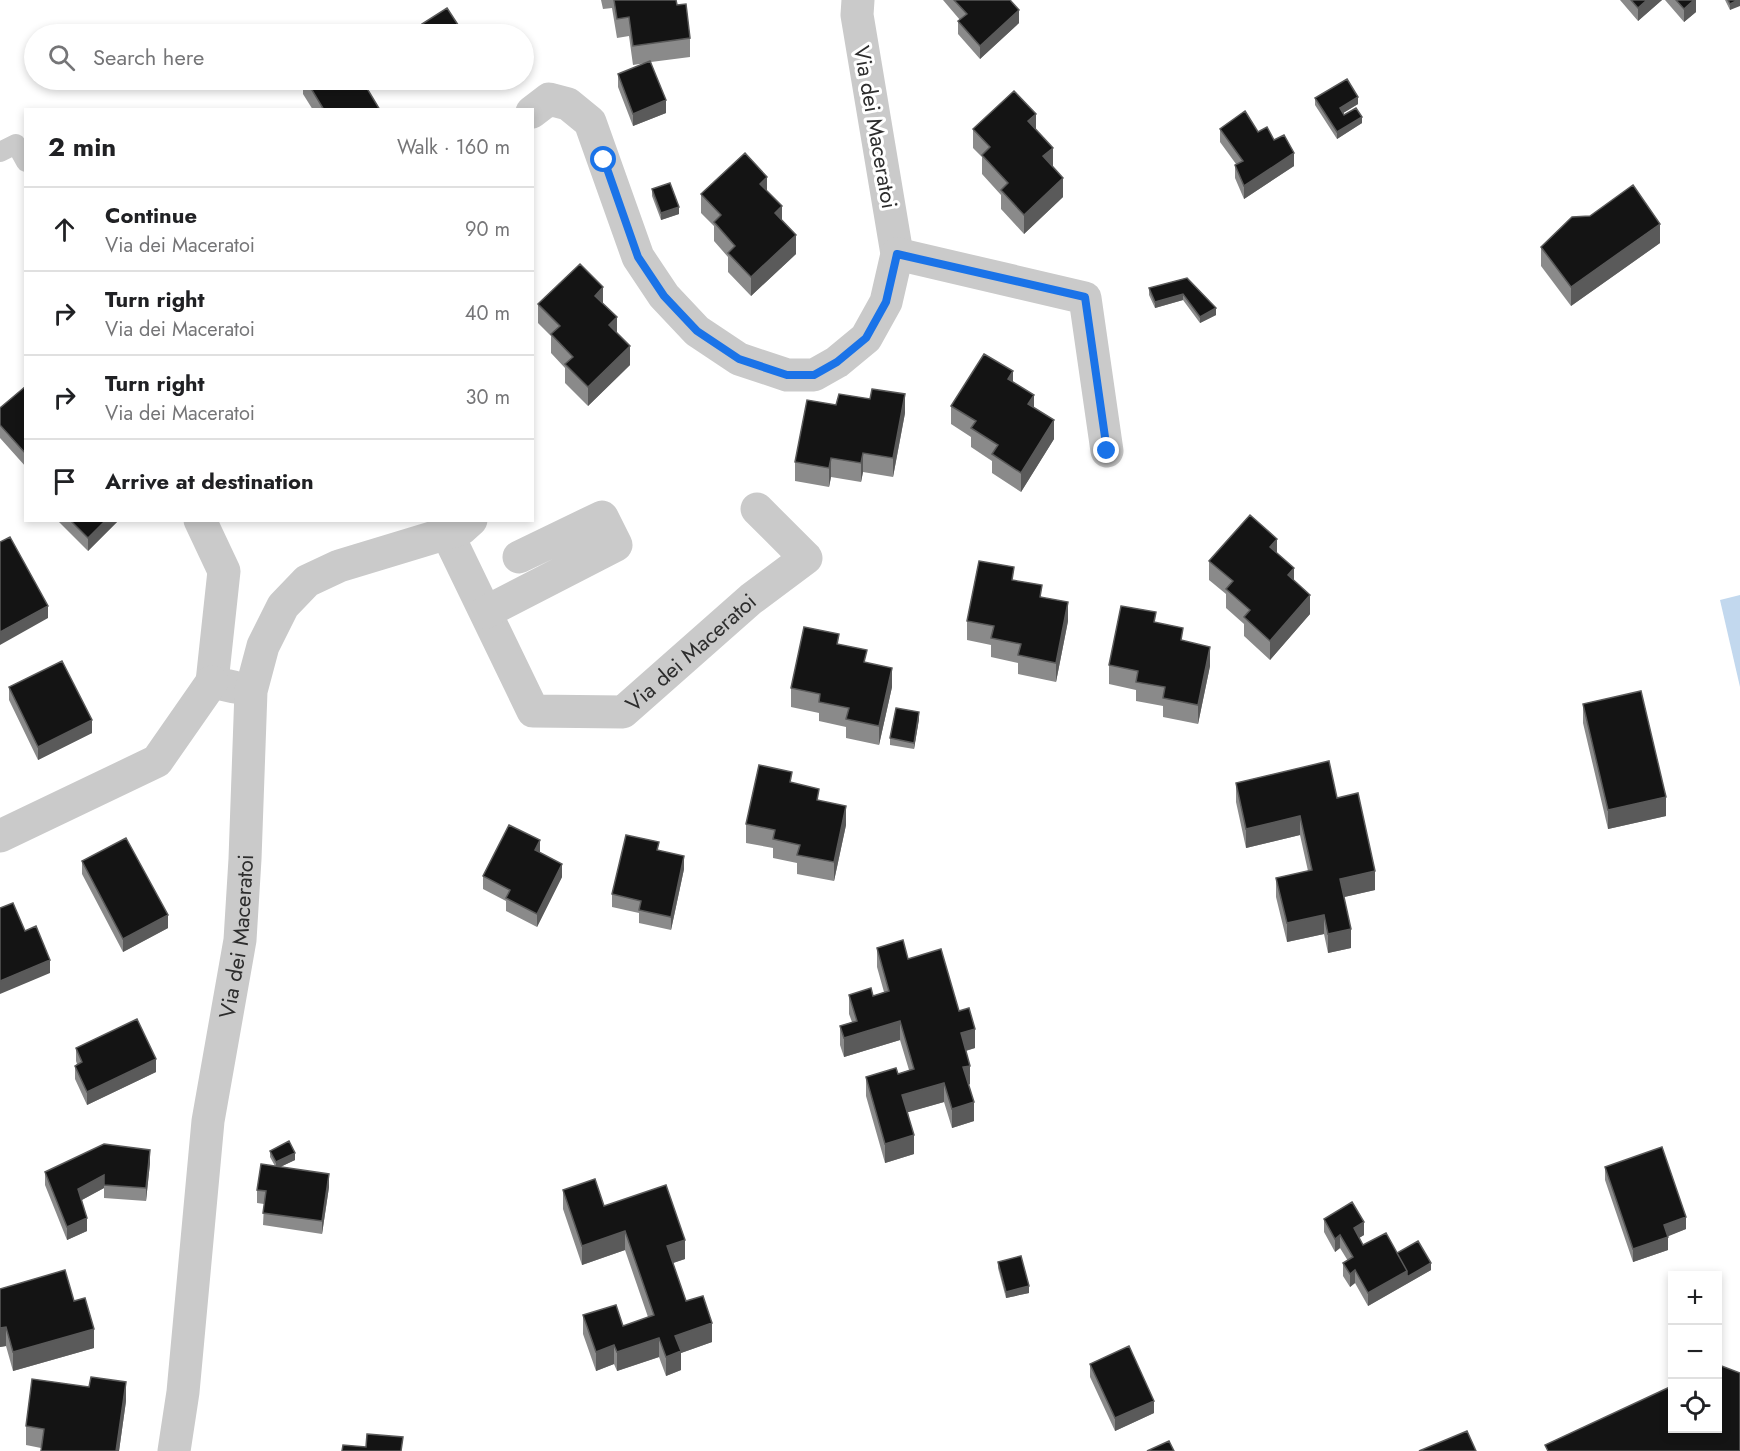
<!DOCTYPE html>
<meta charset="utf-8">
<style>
body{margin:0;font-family:Jost,sans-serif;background:#f2f2f2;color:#202124}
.controls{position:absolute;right:18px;bottom:18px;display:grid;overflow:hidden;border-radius:0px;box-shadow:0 3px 9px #0003}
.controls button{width:54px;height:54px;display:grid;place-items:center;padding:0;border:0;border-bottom:2px solid #e0e0e0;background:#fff;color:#202124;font:30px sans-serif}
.stop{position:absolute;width:18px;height:18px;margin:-14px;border:4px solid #1a73e8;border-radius:50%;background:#fff}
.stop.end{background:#1a73e8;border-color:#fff;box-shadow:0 2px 6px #0008}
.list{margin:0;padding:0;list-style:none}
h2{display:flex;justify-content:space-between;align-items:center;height:78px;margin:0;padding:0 24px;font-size:26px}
h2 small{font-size:20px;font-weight:400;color:#757577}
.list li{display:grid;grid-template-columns:39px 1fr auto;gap:18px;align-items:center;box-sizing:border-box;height:84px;padding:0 24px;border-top:2px solid #e0e0e0}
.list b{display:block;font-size:22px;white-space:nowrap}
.list p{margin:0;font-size:20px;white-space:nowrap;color:#757577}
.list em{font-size:20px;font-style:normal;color:#757577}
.icon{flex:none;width:33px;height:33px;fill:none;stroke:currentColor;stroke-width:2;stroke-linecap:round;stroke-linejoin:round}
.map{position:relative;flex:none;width:1740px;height:1451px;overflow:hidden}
.search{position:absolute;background:#fff;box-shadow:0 3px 9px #0003;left:24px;top:24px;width:510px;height:66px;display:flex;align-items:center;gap:15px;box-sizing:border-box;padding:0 21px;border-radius:33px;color:#757577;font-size:22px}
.panel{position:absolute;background:#fff;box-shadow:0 3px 9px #0003;left:24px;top:108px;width:510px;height:414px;border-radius:0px}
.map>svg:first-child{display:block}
</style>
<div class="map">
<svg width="1740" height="1451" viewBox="0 0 1740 1451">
<rect width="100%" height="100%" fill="#fff"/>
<path fill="#c2d8ee" d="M1740,595V687L1720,600Z"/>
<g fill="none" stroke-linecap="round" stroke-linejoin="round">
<path stroke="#cacaca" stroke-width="20" d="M0,152L16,144L26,162"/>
<g stroke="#cacaca" stroke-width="33">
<path d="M532,112L549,99L568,104L590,122L638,257L664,296L697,331L739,359L787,375H814L837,362L866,338L886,302L897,254L857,15L858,0"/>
<path d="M897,254L1085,298L1107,451"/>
<path d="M200,520L224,571L212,682L234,687"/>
<path id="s1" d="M447,533L533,711L623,712L751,599L806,558L757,509"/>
<path d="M486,612L616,545L602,517L519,557"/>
<path d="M0,836L157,761L212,682"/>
<path id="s2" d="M174,1451L183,1392L208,1121L240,940L245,859L251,691L263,646L283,606L307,581L339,566L461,529L471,520"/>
</g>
</g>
<path fill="#8a8a8a" d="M601,0H676L677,5L690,38V57L651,62L666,113L633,126L618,87V74L646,63L633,65L629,36L617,38L612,8L603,9Z
M943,0H1010L1019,23L980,59L958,34V21L960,20Z
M1620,0H1662L1638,21Z
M1665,0H1696V12L1684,22Z
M1725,0H1740L1730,10Z
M422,24L464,34H424L422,31Z
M303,80H362L380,110H313L303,94Z
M1315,98L1358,104L1343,113L1344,115L1362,123L1337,139L1315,105Z
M973,129L1036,130L1053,166L1063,197L1024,234L1001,209V195L982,174V157L973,148Z
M1220,129L1258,132L1274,140L1294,166L1244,199L1235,178V165L1236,164L1220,142Z
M652,189L679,214L661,220L652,196Z
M767,191L782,220L796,254L751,296L728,272V257L714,241V226L701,213V194Z
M1660,243L1571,306L1541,266V247Z
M1187,278L1216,315L1200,323L1183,300L1155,308L1149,295V288Z
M538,304H603L617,333L630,365L588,406L565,383V368L551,353V336L538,323Z
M1013,382L1034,408L1054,439L1021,492L992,473V461L971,447V437L951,424V406Z
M26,386V467L0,438V408Z
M905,413L893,477L863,472L861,482L831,477L829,487L795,481V462Z
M57,520H119L88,551Z
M1277,553L1294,581L1310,614L1270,660L1244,636V624L1226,608V594L1209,580V561Z
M1014,580L1042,597L1068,621L1056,682L1018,674V663L991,657V645L967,640V621Z
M1156,623L1183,641L1210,666L1198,724L1163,717V706L1136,701V690L1109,684V665Z
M839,645L867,663L892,687L879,745L846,738V727L819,721V713L791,707V688Z
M9,687L92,733L38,760L9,700Z
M1583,704L1666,816L1608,829L1583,723Z
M919,719L914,749L890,745V738Z
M792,783L819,801L846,825L834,881L797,874V863L773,858V848L746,843V824Z
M1236,783L1337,798L1375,890L1344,897L1351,948L1328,953L1324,934L1287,942L1276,897V878L1308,871L1300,835L1246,848L1236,802Z
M659,850L684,869L671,930L639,923V913L612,907V894Z
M540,853L562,877L537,927L506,911V901L483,889V876Z
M82,861L168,928L123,952L82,874Z
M877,948L908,959L959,1011L975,1048L966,1051L970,1084L969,1085L974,1121L952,1128L944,1102L908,1112L914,1154L885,1163L866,1096V1077L898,1074L909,1070L900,1040L844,1057L840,1045V1026L852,1022L849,1014V995L873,996L884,992L877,967Z
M76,1048L156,1072L87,1105L75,1079V1066L77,1064L76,1061Z
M270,1151L295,1160L280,1167L329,1187L322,1234L263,1225L264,1204L257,1203V1190L275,1166L270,1157Z
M150,1163L146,1201L104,1198V1188L82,1200L87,1231L67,1240L45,1185V1172Z
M1605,1167L1686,1229L1667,1236L1668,1250L1633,1262L1605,1180Z
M563,1190L604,1206L685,1259L673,1263L686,1301L712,1342L681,1353V1370L666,1376L659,1357L617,1371L614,1364L596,1371L583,1334V1315L623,1326L648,1317L625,1250L582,1265L563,1209Z
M1324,1219L1364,1235L1359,1238L1363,1245L1397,1253L1431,1270L1368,1306L1355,1283L1350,1287L1343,1276V1263L1348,1261L1340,1248L1335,1252L1324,1232Z
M998,1262L1029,1293L1006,1298L998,1268Z
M0,1289L74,1301L94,1348L13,1371L6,1346L0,1347Z
M1090,1364L1154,1413L1115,1431L1090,1377Z
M126,1401L119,1451H41V1448L26,1445V1426Z"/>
<path fill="#5a5a5a" d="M1647,0H1662L1638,21V8Z
M1694,0H1696V12L1684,22V9Z
M1738,0H1740V6L1730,10V4Z
M1019,10V23L980,59V46Z
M1358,97V104L1340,115V108Z
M666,100V113L633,126V114Z
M1036,114V133L1028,121Z
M1362,117V123L1337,139V132Z
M1053,148V167L1043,156Z
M1294,153V166L1244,199V186Z
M767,177V196L760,184Z
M1063,178V197L1024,234V215Z
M782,206V225L775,213Z
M679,207V214L661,220V213Z
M1660,224V243L1571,306V287Z
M796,235V254L751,296V277Z
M603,287V306L595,296Z
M1183,294V300L1155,308V302Z
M1216,308V315L1200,323V317Z
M617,317V336L609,325Z
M630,346V365L588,406V387Z
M1013,371V390L1008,379Z
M905,394V413L893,477V458Z
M1034,395V414L1028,404Z
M1054,420V439L1021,492V473Z
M863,453V472L861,482V463Z
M831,458V477L829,487V468Z
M106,520H119L88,551V538Z
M1277,539V558L1270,547Z
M1294,568V587L1288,575Z
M1310,595V614L1270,660V641Z
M1068,602V621L1056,682V663Z
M48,606V618L0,645V632Z
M1210,647V666L1198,724V705Z
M892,668V687L879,745V726Z
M919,712V719L914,749V743Z
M92,720V733L38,760V747Z
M1666,797V816L1608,829V810Z
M846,806V825L834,881V862Z
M1300,816V835L1246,848V829Z
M540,840V853L535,850Z
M684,856V869L671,930V917Z
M562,864V877L537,927V914Z
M1375,871V890L1340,898V879Z
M168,915V928L123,952V939Z
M1324,915V934L1287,942V923Z
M1351,929V948L1328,953V934Z
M50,960V973L0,994V981Z
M900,1021V1040L844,1057V1038Z
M975,1029V1048L961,1052V1033Z
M156,1059V1072L87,1105V1092Z
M970,1066V1084L963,1086V1067Z
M944,1083V1102L902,1114V1095Z
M974,1102V1121L952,1128V1109Z
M914,1135V1154L885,1163V1144Z
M150,1150V1163L146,1201V1188Z
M295,1153V1160L276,1169V1162Z
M329,1174V1187L322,1234V1221Z
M104,1175V1188L78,1202V1189Z
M1686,1217V1229L1664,1238V1225Z
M87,1218V1231L67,1240V1227Z
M1364,1222V1235L1354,1241V1228Z
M625,1231V1250L582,1265V1246Z
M1340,1235V1248L1335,1252V1239Z
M1668,1237V1250L1633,1262V1249Z
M685,1240V1259L667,1265V1246Z
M1431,1263V1270L1368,1306V1293L1407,1271Z
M1355,1270V1283L1350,1287V1274Z
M1029,1286V1293L1006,1298V1292Z
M712,1323V1342L681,1353V1370L666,1376V1357L675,1336Z
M6,1327V1346L0,1347V1328Z
M94,1329V1348L13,1371V1352Z
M659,1338V1357L617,1371V1352Z
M614,1345V1364L596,1371V1352Z
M126,1382V1401L119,1451H116Z
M1154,1401V1413L1115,1431V1418Z"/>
<path fill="#141414" stroke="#5a5a5a" stroke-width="1.5" d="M614,0H676L677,5L686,4L690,38L633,46L629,17L617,19Z
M954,0H1010L1019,10L980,46L958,21L967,14Z
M1631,0H1647L1638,8Z
M1676,0H1694L1684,9Z
M1728,0H1738L1730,4Z
M447,8L464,34H429L422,24Z
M650,61L666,100L633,114L618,74Z
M1347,79L1358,97L1340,108L1344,115L1356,108L1362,117L1337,132L1315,98Z
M306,80H362L380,110H324Z
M1014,91L1036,114L1028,121L1053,148L1043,156L1063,178L1024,215L1001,190L1008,183L982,155L990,147L973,129Z
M1245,111L1258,132L1267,127L1274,140L1284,135L1294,153L1244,186L1235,165L1243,161L1220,129Z
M745,153L767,177L760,184L782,206L775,213L796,235L751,277L728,253L735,246L714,222L721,215L701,194Z
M670,183L679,207L661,213L652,189Z
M1633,185L1660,224L1571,287L1541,247L1572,217L1590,216Z
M580,264L603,287L595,296L617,317L609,325L630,346L588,387L565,364L573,357L551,334L560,326L538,304Z
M1187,278L1216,308L1200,317L1183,294L1155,302L1149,288Z
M984,354L1013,371L1008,379L1034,395L1028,404L1054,420L1021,473L992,454L998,445L971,428L976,421L951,406Z
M26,386V454L0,425V408Z
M872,389L905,394L893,458L863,453L861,463L831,458L829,468L795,462L807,400L836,405L839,394L870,399Z
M1250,515L1277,539L1270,547L1294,568L1288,575L1310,595L1270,641L1244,617L1250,610L1226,589L1233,581L1209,561Z
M70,520H106L88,538Z
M10,537L48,606L0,632V542Z
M979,561L1014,567L1012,580L1042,585L1040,597L1068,602L1056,663L1018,655L1021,644L991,638L994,626L967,621Z
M1121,606L1156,612L1154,622L1183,628L1181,640L1210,647L1198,705L1163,698L1165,687L1136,682L1138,671L1109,665Z
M804,627L839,634L837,644L867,650L864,662L892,668L879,726L846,719L849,708L819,702L820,694L791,688Z
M62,661L92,720L38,747L9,687Z
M1641,691L1666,797L1608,810L1583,704Z
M896,708L919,712L914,743L890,738Z
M1329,761L1337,798L1358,793L1375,871L1340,879L1351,929L1328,934L1324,915L1287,923L1276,878L1312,870L1300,816L1246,829L1236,783Z
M759,765L792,772L790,782L819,789L817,800L846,806L834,862L797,855L800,845L773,839L775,830L746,824Z
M509,825L540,840L535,850L562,864L537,914L506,898L510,890L483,876Z
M626,835L659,842L657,850L684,856L671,917L639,910L641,901L612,894Z
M126,838L168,915L123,939L82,861Z
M13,903L25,931L36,926L50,960L0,981V908Z
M903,940L908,959L941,949L959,1011L969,1008L975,1029L961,1033L970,1066L963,1067L974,1102L952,1109L944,1083L902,1095L914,1135L885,1144L866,1077L896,1068L898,1074L914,1069L900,1021L844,1038L840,1026L857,1021L849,995L871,988L873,996L889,991L877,948Z
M137,1019L156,1059L87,1092L75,1066L82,1062L76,1048Z
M289,1141L295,1153L276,1162L270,1151Z
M104,1144L150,1150L146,1188L104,1185V1175L78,1189L87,1218L67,1227L45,1172Z
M1662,1147L1686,1217L1664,1225L1668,1237L1633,1249L1605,1167Z
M261,1164L329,1174L322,1221L263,1213L266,1191L257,1190Z
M595,1179L604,1206L666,1185L685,1240L667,1246L686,1301L703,1296L712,1323L675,1336L681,1351L666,1357L659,1338L617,1352L614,1345L596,1352L583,1315L616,1305L623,1326L654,1315L625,1231L582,1246L563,1190Z
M1352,1202L1364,1222L1354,1228L1363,1245L1386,1233L1407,1271L1368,1293L1355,1270L1350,1274L1343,1263L1353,1257L1340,1235L1335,1239L1324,1219Z
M1418,1241L1431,1263L1407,1277V1271L1397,1253Z
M1021,1256L1029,1286L1006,1292L998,1262Z
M65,1270L74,1301L85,1298L94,1329L13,1352L6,1327L0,1328V1289Z
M1129,1346L1154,1401L1115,1418L1090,1364Z
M1718,1365H1719L1740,1373V1451H1548L1545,1445L1672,1386V1428H1718Z
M91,1377L126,1382L116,1451H41L44,1429L26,1426L32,1379L89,1387Z
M1467,1431L1476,1451H1419Z
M367,1434L403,1437L401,1451H342L343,1445L366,1447Z
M1169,1441L1174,1451H1147Z"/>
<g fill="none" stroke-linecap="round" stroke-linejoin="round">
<path stroke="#1a73e8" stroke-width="8" d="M604,160L638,257L664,296L697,331L739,359L787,375H814L837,362L866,338L886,302L897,254L1085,297L1107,451"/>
</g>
<g text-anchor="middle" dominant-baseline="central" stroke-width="6" stroke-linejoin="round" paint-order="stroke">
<g font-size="22" fill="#2d2d2d" stroke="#fff">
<text transform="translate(876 127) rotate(80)">Via dei Maceratoi</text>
<text stroke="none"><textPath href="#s1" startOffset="378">Via dei Maceratoi</textPath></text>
<text stroke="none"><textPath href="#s2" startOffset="519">Via dei Maceratoi</textPath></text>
</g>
</g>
</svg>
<div class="controls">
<button>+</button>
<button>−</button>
<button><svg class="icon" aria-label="locate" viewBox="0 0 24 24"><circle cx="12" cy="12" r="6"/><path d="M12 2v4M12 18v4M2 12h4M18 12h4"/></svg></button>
</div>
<div class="stop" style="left:604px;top:160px"></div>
<div class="stop end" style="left:1107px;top:451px"></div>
<div class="search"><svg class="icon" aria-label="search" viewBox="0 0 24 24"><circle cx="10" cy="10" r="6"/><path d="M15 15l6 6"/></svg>Search here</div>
<section class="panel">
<h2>2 min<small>Walk · 160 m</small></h2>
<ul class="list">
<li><svg class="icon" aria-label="ahead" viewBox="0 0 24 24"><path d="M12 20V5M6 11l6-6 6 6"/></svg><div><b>Continue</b><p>Via dei Maceratoi</p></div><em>90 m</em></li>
<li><svg class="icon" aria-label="right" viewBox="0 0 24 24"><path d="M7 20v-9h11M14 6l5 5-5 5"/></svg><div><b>Turn right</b><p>Via dei Maceratoi</p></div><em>40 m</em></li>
<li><svg class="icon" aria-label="right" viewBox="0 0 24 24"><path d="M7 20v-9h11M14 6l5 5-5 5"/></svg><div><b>Turn right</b><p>Via dei Maceratoi</p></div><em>30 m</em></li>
<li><svg class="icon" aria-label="arrive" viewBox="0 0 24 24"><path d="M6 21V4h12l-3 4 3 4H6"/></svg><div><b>Arrive at destination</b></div></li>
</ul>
</section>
</div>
